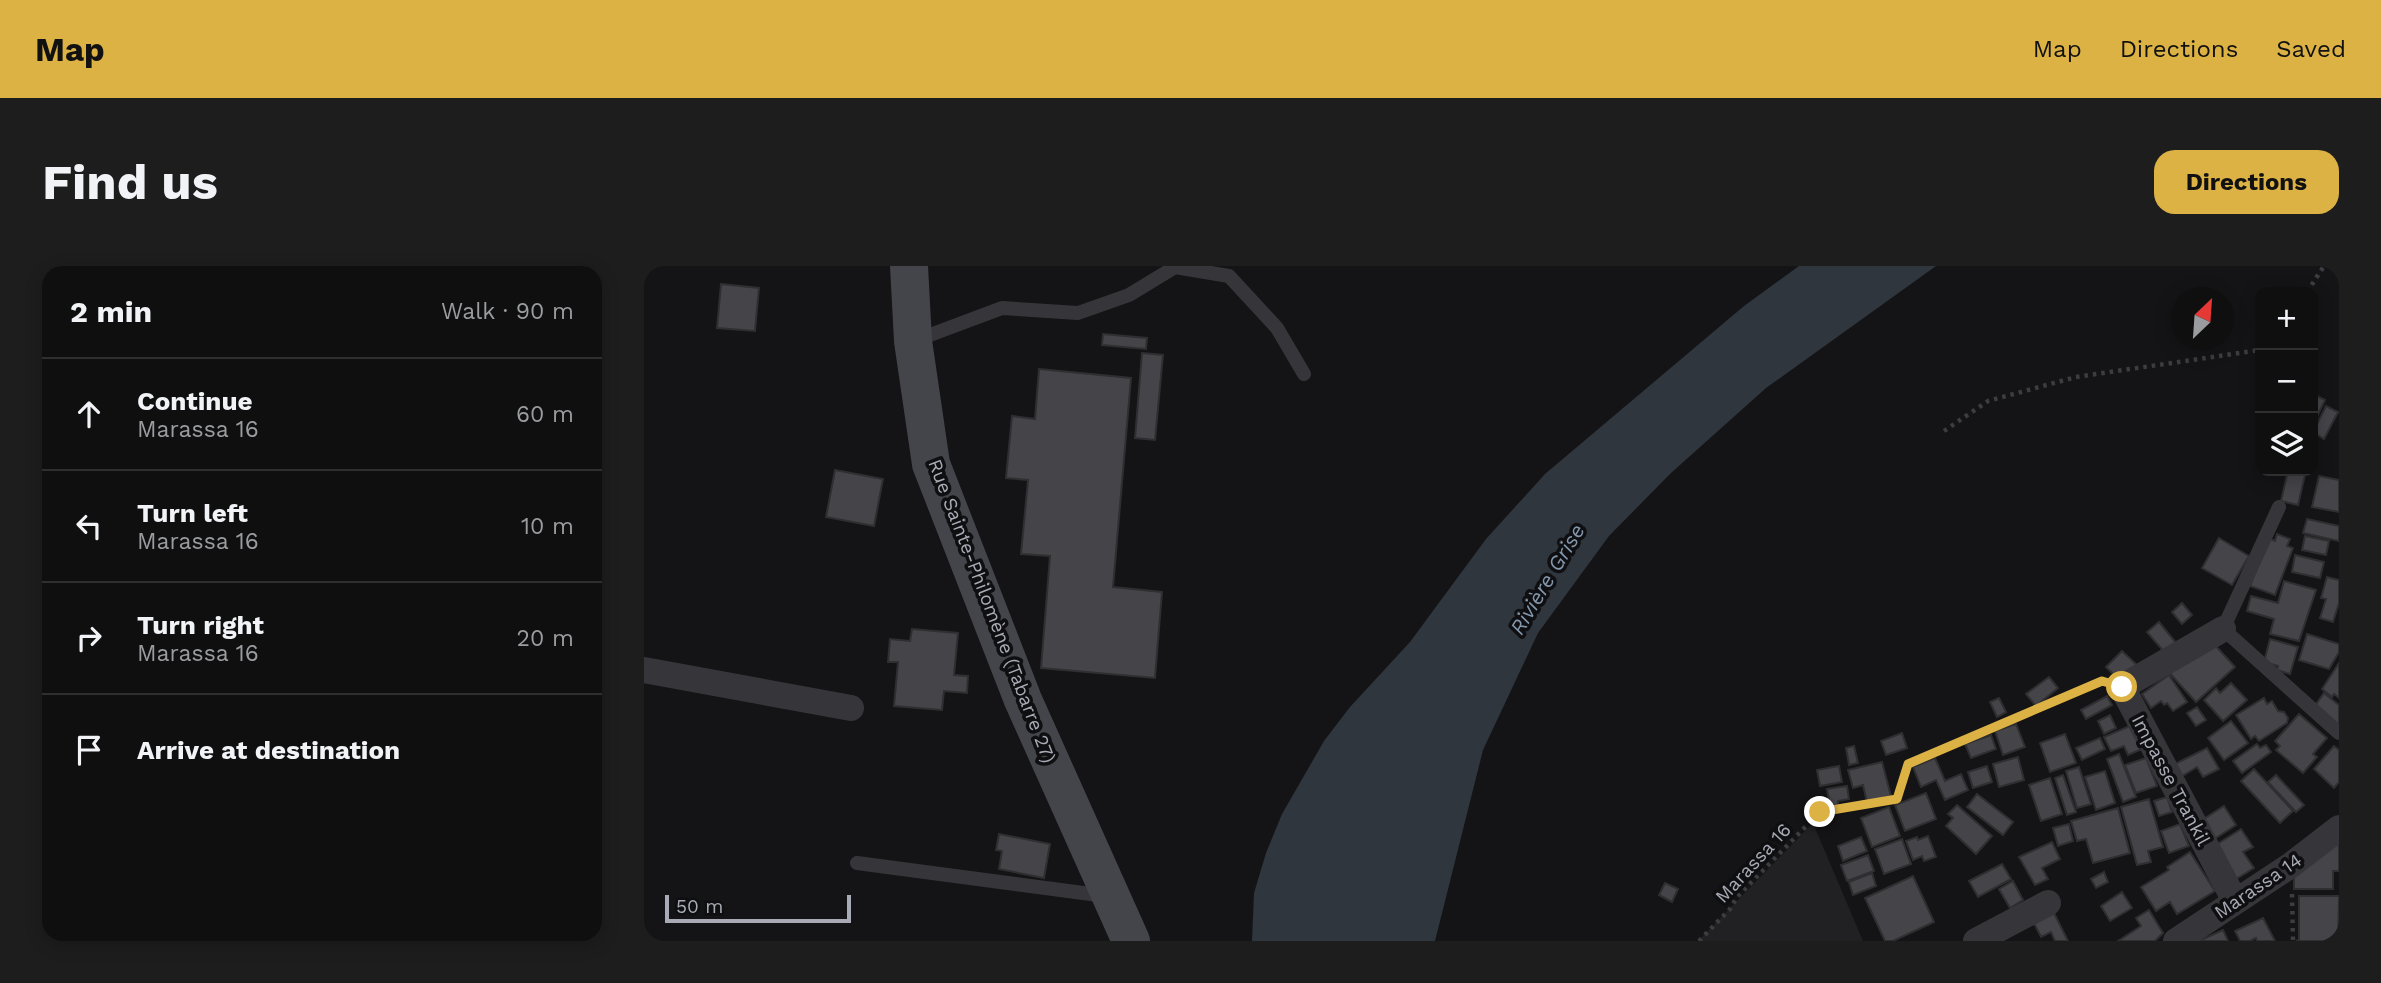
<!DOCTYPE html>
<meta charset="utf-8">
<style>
body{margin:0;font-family:"Work Sans",sans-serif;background:#1d1d1e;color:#f1f3f6}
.controls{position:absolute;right:21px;top:21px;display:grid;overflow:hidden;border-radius:14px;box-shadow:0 4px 18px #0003}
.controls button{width:63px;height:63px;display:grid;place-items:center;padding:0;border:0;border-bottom:2px solid #2f2f30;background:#0f0f10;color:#f1f3f6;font:35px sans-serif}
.compass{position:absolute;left:1527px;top:21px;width:63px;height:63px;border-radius:50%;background:#0f0f10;box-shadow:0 4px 18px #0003;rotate:25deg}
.scale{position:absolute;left:21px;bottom:18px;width:186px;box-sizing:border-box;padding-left:7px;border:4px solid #a8abb5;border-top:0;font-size:19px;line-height:24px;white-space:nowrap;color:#a8abb5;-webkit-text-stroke:5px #0f0f11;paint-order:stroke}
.stop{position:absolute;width:21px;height:21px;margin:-16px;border:5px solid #ddb245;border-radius:50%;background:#fff}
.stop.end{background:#ddb245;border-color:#fff;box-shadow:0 2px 7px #0008}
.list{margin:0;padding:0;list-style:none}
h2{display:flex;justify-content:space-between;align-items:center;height:91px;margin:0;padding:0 28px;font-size:30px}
h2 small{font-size:23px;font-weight:400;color:#9b9c9f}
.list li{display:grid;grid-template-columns:46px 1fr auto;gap:21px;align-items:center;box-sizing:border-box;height:112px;padding:0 28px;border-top:2px solid #2f2f30}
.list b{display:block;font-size:26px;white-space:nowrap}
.list p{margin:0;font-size:23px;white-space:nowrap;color:#9b9c9f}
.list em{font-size:23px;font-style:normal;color:#9b9c9f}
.icon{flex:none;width:38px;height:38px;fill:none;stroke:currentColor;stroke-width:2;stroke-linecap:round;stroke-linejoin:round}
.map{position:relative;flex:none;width:1695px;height:675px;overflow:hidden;border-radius:21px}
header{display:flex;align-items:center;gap:42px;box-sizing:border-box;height:98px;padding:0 35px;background:#ddb245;color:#111}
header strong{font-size:33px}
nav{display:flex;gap:38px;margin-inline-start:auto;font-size:24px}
.intro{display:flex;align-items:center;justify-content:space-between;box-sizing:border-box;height:168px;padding:0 42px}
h1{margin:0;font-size:49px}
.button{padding:18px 32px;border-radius:21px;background:#ddb245;color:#111;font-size:24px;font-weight:700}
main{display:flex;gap:42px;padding:0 42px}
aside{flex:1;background:#0f0f10;border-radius:21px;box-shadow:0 4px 18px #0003}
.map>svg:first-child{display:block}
</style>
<header>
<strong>Map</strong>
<nav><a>Map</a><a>Directions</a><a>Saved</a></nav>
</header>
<div class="intro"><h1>Find us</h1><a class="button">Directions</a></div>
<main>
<aside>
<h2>2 min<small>Walk · 90 m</small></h2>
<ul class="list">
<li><svg class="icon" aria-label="ahead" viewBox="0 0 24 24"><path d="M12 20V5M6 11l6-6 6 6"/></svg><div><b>Continue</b><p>Marassa 16</p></div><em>60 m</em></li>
<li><svg class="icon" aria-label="left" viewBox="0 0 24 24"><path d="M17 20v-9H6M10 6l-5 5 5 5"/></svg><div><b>Turn left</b><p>Marassa 16</p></div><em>10 m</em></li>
<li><svg class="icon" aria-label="right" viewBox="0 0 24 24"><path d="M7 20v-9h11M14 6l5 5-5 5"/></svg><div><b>Turn right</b><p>Marassa 16</p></div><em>20 m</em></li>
<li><svg class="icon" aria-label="arrive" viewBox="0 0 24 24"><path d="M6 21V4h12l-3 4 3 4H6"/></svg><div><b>Arrive at destination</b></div></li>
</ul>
</aside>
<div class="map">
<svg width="1695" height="675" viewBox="0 0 1695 675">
<rect width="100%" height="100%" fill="#141416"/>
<path fill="#212123" d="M1169,557L1219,675H1054Z"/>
<path fill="#2f363d" d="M1155,0H1292L1122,122L1027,207L965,270L894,367L839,484L791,675H608L610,627L622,587L638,548L680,475L706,441L766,376L842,273L901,208L1100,40Z"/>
<path fill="#444449" stroke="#2f2f32" stroke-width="2" d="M77,18L115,22L111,65L73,62Z
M459,68L503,72L502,83L458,79Z
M498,87L519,89L511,174L491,172Z
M395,103L487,112L469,321L518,326L511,412L397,402L406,290L377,288L384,214L362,212L368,150L391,153Z
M1669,128L1681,134L1669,159Z
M1682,140L1694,146L1680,173L1669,166Z
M191,204L239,213L230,260L182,251Z
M1644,205L1661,209L1654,239L1637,235Z
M1675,210L1695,214V246L1668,241Z
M1663,253L1695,260V275L1659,267Z
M1633,268L1646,273L1643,280L1649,282L1631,329L1606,320L1624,272L1631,275Z
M1661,270L1685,275L1682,289L1658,284Z
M1575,272L1605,290L1588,319L1558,302Z
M1651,289L1680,296L1676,312L1648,306Z
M1683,311L1695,314V337L1689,356L1676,352L1682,333L1677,332Z
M1640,315L1672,324L1655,375L1626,368L1630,353L1603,345L1607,330L1634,337Z
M1538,337L1548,349L1538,358L1528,346Z
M1515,356L1533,378L1521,387L1503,366Z
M268,363L314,367L310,409L324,410L323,427L300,425L298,444L250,440L254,396H244L246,373L266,375Z
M1663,368L1695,378V386L1685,403L1655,394Z
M1626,373L1654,381L1646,408L1633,404L1634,400L1620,396Z
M1569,377L1591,401L1552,436L1521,402Z
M1478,385L1493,399L1477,416L1462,401Z
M1695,397V432L1690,428L1688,431L1678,423Z
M1525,409L1543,436L1529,445L1523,437L1520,439L1517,435L1507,442L1498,428Z
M1405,411L1414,422L1392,440L1382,428Z
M1587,417L1603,434L1579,455L1560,434L1572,422L1576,427Z
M1680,427L1695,439V460L1670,441Z
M1463,430L1468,439L1442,453L1437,444Z
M1355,432L1362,446L1353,451L1346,436Z
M1620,432L1623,438L1628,435L1634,445L1640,446L1644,452L1643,457L1615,475L1611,470L1607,473L1592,449Z
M1553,441L1562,454L1552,460L1543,447Z
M1655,448L1683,472L1669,488L1673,491L1659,507L1632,484L1636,480L1631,475Z
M1466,449L1472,462L1460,468L1454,455Z
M1587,455L1604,477L1580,494L1564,472Z
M1372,458L1381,481L1359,489L1351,465Z
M1488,459L1498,483L1484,489L1480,480L1467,485L1460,471Z
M1258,467L1263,482L1242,489L1237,475Z
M1421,468L1432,497L1406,506L1396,477Z
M1347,469L1352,483L1327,492L1321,478Z
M1456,472L1461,483L1438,494L1432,482Z
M1613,478L1616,482L1622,479L1627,486L1598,507L1589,495Z
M1210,480L1214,497L1205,499L1202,482Z
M1690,480L1695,484V516L1690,522L1670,503Z
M1563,482L1575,503L1559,511L1553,501L1538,510L1531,498Z
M1475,488L1492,531L1479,536L1463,493Z
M1374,491L1380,514L1355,521L1349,498Z
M1291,492L1301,515L1317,508L1324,524L1301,534L1292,514L1277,521L1269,501Z
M1502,492L1513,520L1492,527L1481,499Z
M1238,496L1247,530L1223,536L1219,519L1209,522L1204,504Z
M1195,500L1198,516L1176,520L1173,504Z
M1343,500L1348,516L1329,522L1324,506Z
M1435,501L1447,538L1433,542L1422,505Z
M1610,503L1649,545L1636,557L1597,515Z
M1461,505L1471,537L1452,544L1441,511Z
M1419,509L1432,546L1423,549L1411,512Z
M1632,509L1660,539L1652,546L1624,516Z
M1406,512L1418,548L1397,555L1385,519Z
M1203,520L1205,533L1194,535V539L1186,540L1183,523Z
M1282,527L1292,553L1261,565L1251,539Z
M1333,528L1369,556L1359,569L1323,541Z
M1523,531L1528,546L1515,550L1510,535Z
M1505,533L1519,581L1504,585L1507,596L1493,599L1477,541Z
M1313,539L1348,570L1332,588L1302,560L1309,552L1304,548Z
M1580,540L1592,559L1567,575L1555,556Z
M1245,541L1256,570L1228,581L1217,552Z
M1474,542L1486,587L1449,597L1442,573L1433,575L1427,555Z
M1425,558L1429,575L1414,580L1409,562Z
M1536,558L1545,580L1525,587L1517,565Z
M1597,563L1609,581L1599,586L1610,602L1589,615L1567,582Z
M355,568L406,578L400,612L355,603L358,585L352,584Z
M1284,570L1292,591L1280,595L1278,590L1269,594L1262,575L1273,571L1274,574Z
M1217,571L1223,585L1199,595L1194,580Z
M1258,573L1267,598L1240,608L1231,583Z
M1695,573V605H1689V623H1650V600Z
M1408,576L1416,593L1398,602L1404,613L1391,619L1375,591Z
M1546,586L1571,625L1533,648L1526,636L1512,645L1497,621L1525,604L1523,601Z
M1224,589L1230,605L1203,615L1197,599Z
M1358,598L1367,613L1334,631L1325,615Z
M1460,606L1464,616L1452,622L1447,613Z
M1228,607L1232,620L1209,629L1205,616Z
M1269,610L1290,656L1249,675H1241L1221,632Z
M1369,615L1379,634L1366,642L1355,623Z
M1021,617L1034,623L1028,636L1015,629Z
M1478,626L1488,642L1466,655L1457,640Z
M1655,630H1695L1694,675H1652L1655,674Z
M1505,644L1519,667L1511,675H1474L1497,660L1492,652Z
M1410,647L1424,675H1411L1407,666L1397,671L1390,657Z
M1619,652L1631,675H1613L1612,672L1606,675H1596L1591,665Z
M1579,664L1584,675H1555Z"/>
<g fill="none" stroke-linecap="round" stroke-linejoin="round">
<path stroke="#3c3d41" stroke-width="4.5" stroke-dasharray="3.5 5" stroke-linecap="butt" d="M1663,26L1680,0
M1300,165L1344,135L1432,111L1616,84
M1648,628L1649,675
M1055,675L1086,643L1093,631L1176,546L1253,533L1263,498L1454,416"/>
<path stroke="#36363a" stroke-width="14" d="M270,75L358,42L434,47L485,29L531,1L585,10L633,62L660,108
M1635,241L1579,363L1695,467
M213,597L462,630"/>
<path stroke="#36363a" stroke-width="26" d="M1579,363L1478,421L1591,635
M0,404L207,442
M1332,675L1404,637
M1532,675L1647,599L1695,562"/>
<path stroke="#44454a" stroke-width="38" d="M265,0L269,75L287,198L379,434L487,675"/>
</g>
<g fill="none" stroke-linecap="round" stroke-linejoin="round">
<path stroke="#ddb245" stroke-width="9" d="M1176,546L1253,533L1264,498L1458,415L1478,421"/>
</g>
<g text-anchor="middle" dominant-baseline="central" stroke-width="7" stroke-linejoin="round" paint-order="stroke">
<g font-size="19" fill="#a8abb5" stroke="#0f0f11">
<text transform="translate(348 345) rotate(69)">Rue Sainte-Philomène (Tabarre 27)</text>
<text transform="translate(1527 514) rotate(62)">Impasse Trankil</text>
<text transform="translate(1109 597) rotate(-47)">Marassa 16</text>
<text transform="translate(1614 620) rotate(-34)">Marassa 14</text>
</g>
<g font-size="21" font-style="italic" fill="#8296ac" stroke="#0f0f11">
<text transform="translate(903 313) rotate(-59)">Rivière Grise</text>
</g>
</g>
</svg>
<div class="controls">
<button>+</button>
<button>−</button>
<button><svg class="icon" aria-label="layers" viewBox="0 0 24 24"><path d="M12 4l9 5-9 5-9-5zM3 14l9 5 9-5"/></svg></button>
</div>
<svg class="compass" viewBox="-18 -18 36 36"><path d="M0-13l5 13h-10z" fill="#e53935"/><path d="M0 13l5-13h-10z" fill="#9b9c9f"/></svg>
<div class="scale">50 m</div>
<div class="stop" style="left:1478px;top:421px"></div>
<div class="stop end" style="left:1176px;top:546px"></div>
</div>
</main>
